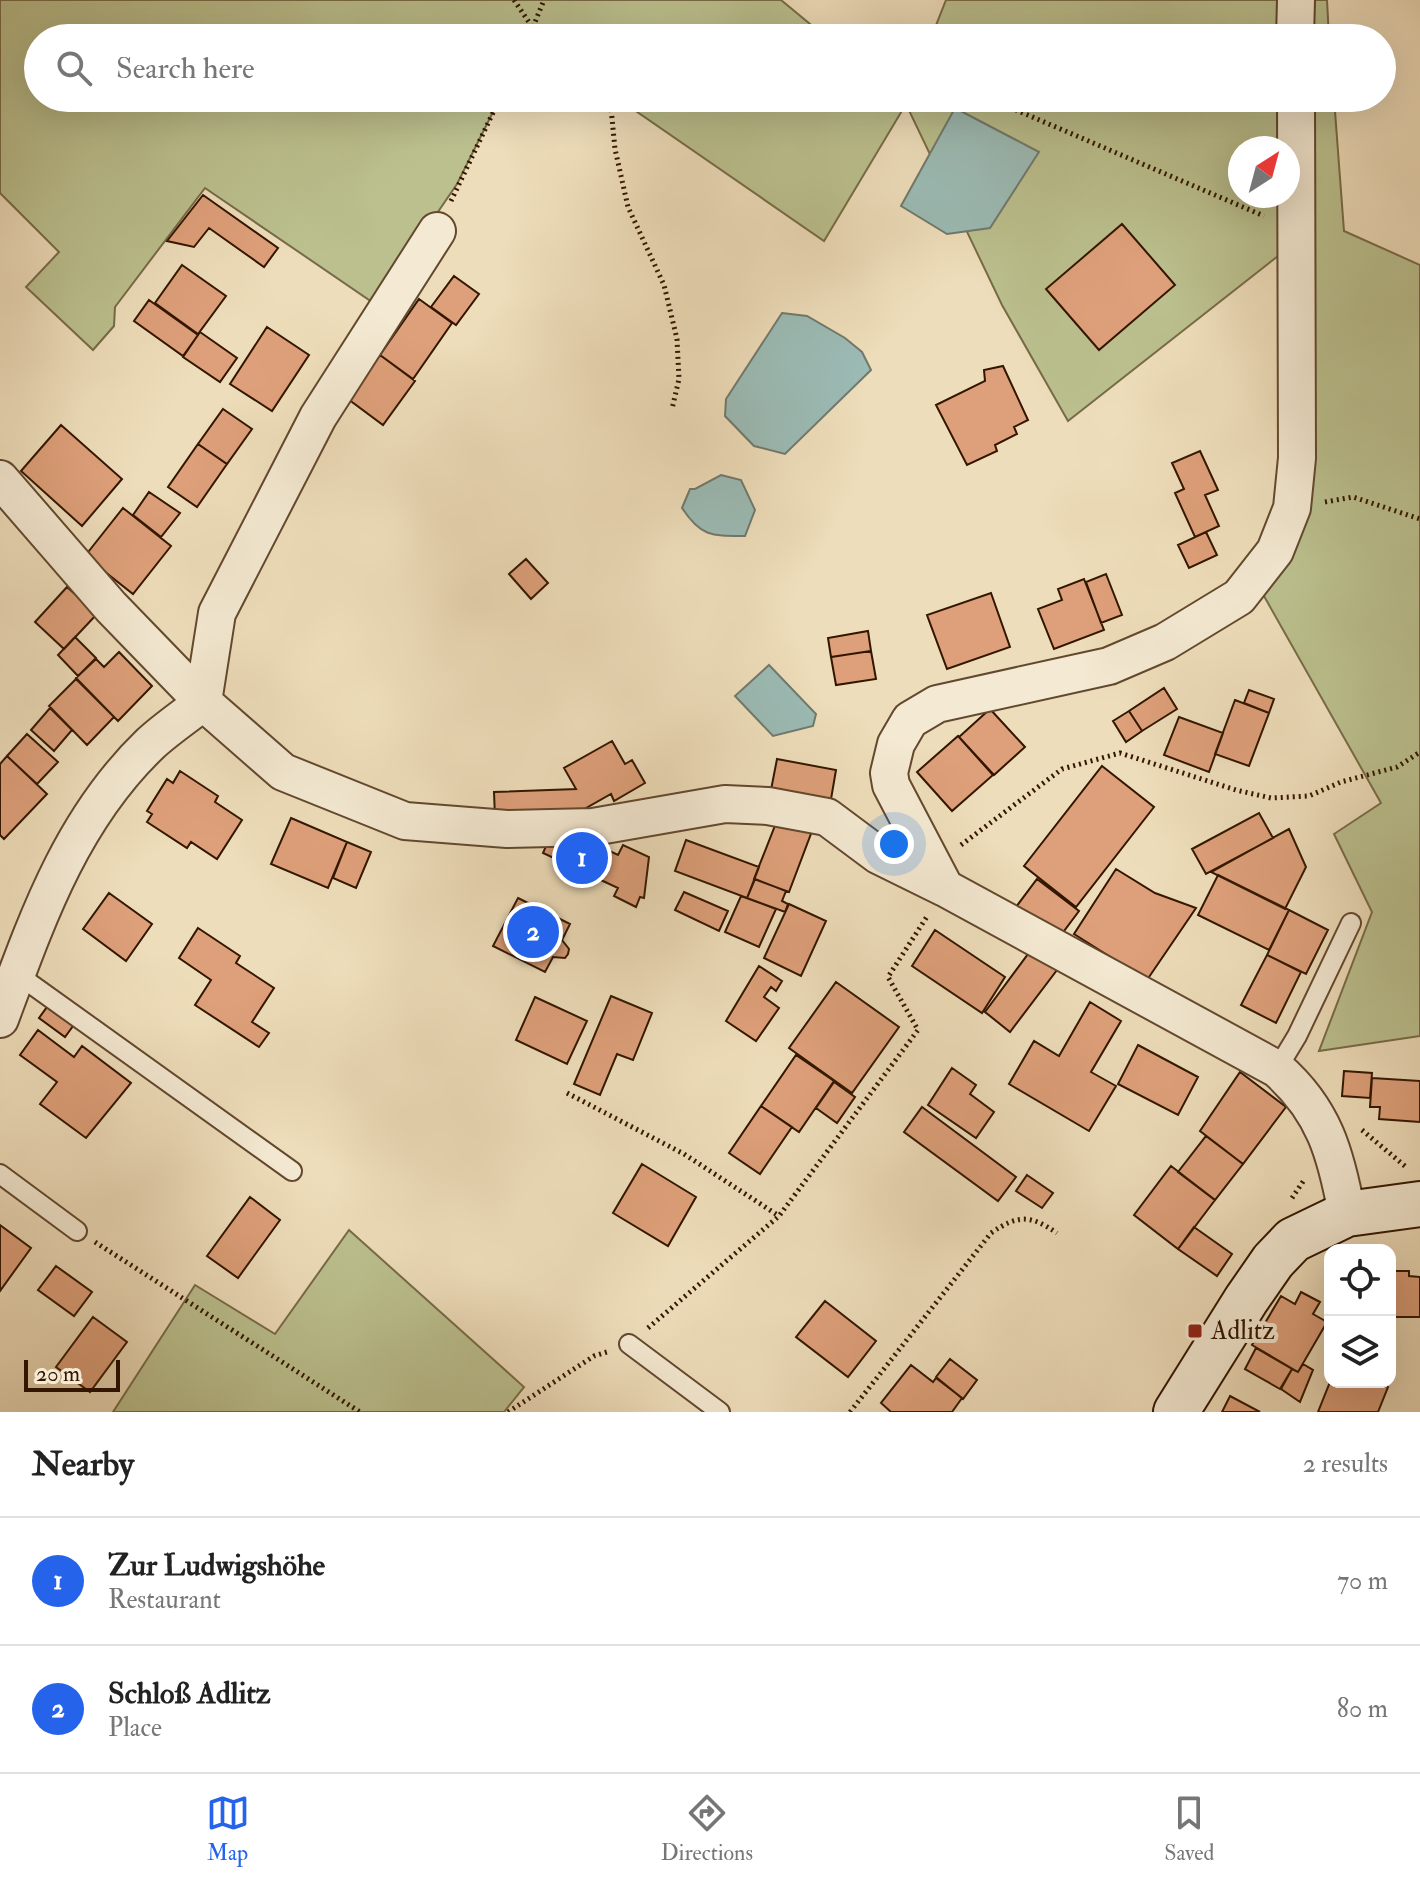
<!DOCTYPE html>
<meta charset="utf-8">
<style>
body{margin:0;font-family:"IM FELL Double Pica",serif;background:#f2f2f2;color:#222}
.controls{position:absolute;right:24px;bottom:24px;display:grid;overflow:hidden;border-radius:16px;box-shadow:0 8px 32px #0002}
.controls button{width:72px;height:72px;display:grid;place-items:center;padding:0;border:0;border-bottom:2px solid #e0e0e0;background:#fff;color:#222;font:40px sans-serif}
.compass{position:absolute;left:1228px;top:136px;width:72px;height:72px;border-radius:50%;background:#fff;box-shadow:0 8px 32px #0002;rotate:36deg}
.scale{position:absolute;left:24px;bottom:20px;width:96px;box-sizing:border-box;padding-left:8px;border:4px solid #331600;border-top:0;font-size:22px;line-height:28px;white-space:nowrap;color:#331600;-webkit-text-stroke:6px #f4e9d2;paint-order:stroke}
.you{position:absolute;left:894px;top:844px;width:28px;height:28px;margin:-20px;border:6px solid #fff;border-radius:50%;background:#1a73e8;box-shadow:0 0 0 12px #1a73e833}
.badge{display:grid;place-items:center;width:52px;height:52px;border-radius:50%;background:#2563eb;color:#fff;font-size:26px;font-weight:700}
.pin{position:absolute;translate:-50% -50%;border:4px solid #fff;box-shadow:0 2px 8px #0006}
.list{margin:0;padding:0;list-style:none}
h2{display:flex;justify-content:space-between;align-items:center;height:104px;margin:0;padding:0 32px;font-size:34px}
h2 small{font-size:26px;font-weight:400;color:#767676}
.list li{display:grid;grid-template-columns:52px 1fr auto;gap:24px;align-items:center;box-sizing:border-box;height:128px;padding:0 32px;border-top:2px solid #e0e0e0}
.list b{display:block;font-size:30px;white-space:nowrap}
.list p{margin:0;font-size:26px;white-space:nowrap;color:#767676}
.list em{font-size:26px;font-style:normal;color:#767676}
.icon{flex:none;width:44px;height:44px;fill:none;stroke:currentColor;stroke-width:2;stroke-linecap:round;stroke-linejoin:round}
.map{position:relative;flex:none;width:1420px;height:1412px;overflow:hidden}
.search{position:absolute;background:#fff;box-shadow:0 8px 32px #0002;left:24px;right:24px;top:24px;height:88px;display:flex;align-items:center;gap:20px;box-sizing:border-box;padding:0 28px;border-radius:44px;color:#767676;font-size:30px}
.sheet{height:360px;background:#fff}
nav{display:flex;justify-content:space-around;align-items:center;box-sizing:border-box;height:112px;border-top:2px solid #e0e0e0;background:#fff;font-size:22px;color:#767676}
nav a{display:grid;justify-items:center;gap:4px}
nav .on{color:#2563eb}
.map>svg:first-child{display:block}
</style>
<div class="map">
<svg width="1420" height="1412" viewBox="0 0 1420 1412">
<rect width="100%" height="100%" fill="#eeddba"/>
<filter id="stains"><feTurbulence type="fractalNoise" baseFrequency=".0025" numOctaves="4"/><feColorMatrix values="0 0 0 0 .2 0 0 0 0 .09 0 0 0 0 .02 0 0 0 .5 -.17"/></filter>
<radialGradient id="worn" r=".72"><stop offset=".6" stop-color="#630" stop-opacity="0"/><stop offset="1" stop-color="#630" stop-opacity=".3"/></radialGradient>
<path fill="#bbc08e" stroke="#776b47" stroke-width="2" fill-rule="evenodd" d="M0,0H781L827,38H38V98H500L457,184L375,304L205,188L115,307L114,326L93,350L26,287L59,252L0,193Z
M946,0H1327L1329,38H931Z
M617,98H900L905,102L908,98H1334L1344,231L1420,265V1036L1319,1051L1372,912L1334,834L1381,803L1260,589L1277,554L1292,245L1068,421L1002,305L906,104L824,241ZM1240,148H1288V196H1240Z
M349,1230L524,1387L504,1412H113L195,1285L275,1334Z"/>
<path fill="#9bbbb5" stroke="#71796d" stroke-width="2" d="M955,108L1039,152L990,228L947,234L901,206Z
M782,313L807,316L845,338L862,352L871,370L785,454L754,446L725,416L726,399Z
M721,475L741,480L755,510L745,536C712,536 701,537 682,508L690,489H695Z
M769,665L816,714L813,726L773,736L735,696Z"/>
<path fill="#dea07a" stroke="#331600" stroke-width="2" d="M203,195L278,248L264,267L209,228L194,247L167,241Z
M1122,224L1175,285L1099,350L1046,289Z
M182,265L226,296L198,334L155,303Z
M454,276L479,294L456,325L431,307Z
M419,299L452,323L413,379L380,355Z
M149,300L198,335L183,356L134,321Z
M267,327L309,355L272,411L230,384Z
M200,332L237,358L220,382L183,357Z
M380,355L415,381L383,425L348,399Z
M1003,366L1028,420L1014,427L1017,434L995,445L997,451L967,465L936,405L985,381L984,370Z
M223,409L252,429L227,464L198,444Z
M61,425L122,479L82,526L21,471Z
M198,444L227,464L197,507L168,487Z
M1200,451L1218,490L1205,495L1219,526L1195,537L1175,493L1184,489L1172,463Z
M149,492L180,513L161,537L133,515Z
M123,508L171,546L133,594L85,556Z
M1206,532L1217,555L1189,568L1178,545Z
M526,559L548,583L531,599L509,574Z
M1106,574L1122,615L1101,623L1086,582Z
M1084,579L1104,630L1054,649L1038,609L1062,600L1058,589Z
M67,587L97,614L64,649L35,622Z
M991,593L1010,647L947,669L927,615Z
M868,631L871,651L831,657L828,638Z
M75,637L96,658L78,676L58,655Z
M871,651L876,679L836,685L831,657Z
M119,652L152,686L118,721L76,678L96,659L104,667Z
M76,679L114,717L87,745L49,706Z
M1164,688L1177,709L1142,731L1129,711Z
M1249,690L1274,699L1269,713L1244,703Z
M1235,700L1269,713L1249,766L1215,754Z
M50,708L72,730L54,751L31,730Z
M990,709L1025,747L994,775L959,737Z
M1129,711L1142,731L1126,742L1113,721Z
M1179,717L1223,733L1209,772L1164,755Z
M27,734L58,762L37,784L7,756Z
M958,736L993,775L952,811L917,772Z
M612,741L625,764L632,760L645,783L614,801L611,794L579,812L495,818L494,792L576,789L564,768Z
M7,756L47,794L4,839L0,835V764Z
M777,759L836,770L830,805L770,795Z
M1102,766L1154,807L1076,907L1024,866Z
M180,771L218,796L215,802L242,820L217,859L191,842L187,848L147,822L152,814L147,811L167,779L173,783Z
M1259,813L1273,838L1206,874L1192,849Z
M291,818L347,842L328,888L271,864Z
M778,818L812,831L789,892L754,879Z
M1289,829L1306,867L1285,909L1211,872Z
M575,835L618,855L623,845L649,857L644,898L640,897L636,907L614,896L618,888L543,853L550,837Z
M686,840L759,867L747,898L675,871Z
M347,842L371,852L356,888L333,878Z
M1116,869L1155,893L1196,908L1147,980L1074,934Z
M1218,875L1289,910L1269,950L1198,915Z
M755,879L786,891L782,901L788,904L785,912L747,898Z
M1037,879L1079,911L1055,943L1013,911Z
M684,892L728,911L719,931L675,910Z
M109,893L152,924L126,961L83,929Z
M741,896L776,909L759,947L725,932Z
M518,898L570,924L562,940L569,949L568,954L565,958L553,957L545,972L493,946Z
M789,904L826,921L801,976L764,958Z
M1289,910L1328,930L1306,974L1267,955Z
M198,928L240,956L236,963L274,988L252,1022L269,1033L259,1047L195,1005L211,980L179,958Z
M935,930L1005,977L982,1013L912,966Z
M1031,950L1057,970L1010,1032L985,1012Z
M1267,955L1301,972L1276,1023L1241,1005Z
M759,966L782,981L776,991L771,987L764,997L779,1008L756,1041L726,1021Z
M836,982L899,1027L852,1093L789,1048Z
M611,996L652,1013L633,1060L617,1054L600,1095L574,1084Z
M535,997L587,1021L567,1064L516,1040Z
M1090,1002L1121,1021L1091,1072L1116,1086L1089,1131L1009,1084L1034,1041L1059,1056Z
M47,1007L73,1026L65,1037L39,1018Z
M38,1030L74,1057L82,1046L131,1083L86,1138L40,1104L57,1082L20,1055Z
M1138,1045L1198,1077L1178,1115L1118,1084Z
M796,1055L834,1081L799,1132L761,1106Z
M952,1068L976,1085L970,1094L994,1112L976,1138L928,1105Z
M1344,1071L1372,1073L1370,1098L1342,1096Z
M1240,1072L1286,1107L1243,1164L1200,1131Z
M1372,1078L1420,1081V1122L1379,1119L1380,1107H1370Z
M834,1082L855,1097L837,1123L816,1108Z
M761,1106L792,1127L760,1174L729,1153Z
M922,1107L1016,1177L998,1201L904,1132Z
M1206,1136L1243,1164L1215,1200L1178,1172Z
M642,1164L696,1197L668,1246L613,1213Z
M1171,1166L1215,1200L1178,1249L1134,1215Z
M1027,1175L1053,1193L1042,1208L1016,1191Z
M250,1197L280,1220L238,1278L207,1256Z
M0,1225L31,1248L0,1291Z
M1194,1227L1232,1254L1217,1276L1178,1249Z
M56,1266L92,1292L74,1316L38,1290Z
M1394,1271H1409V1276L1420,1277V1317H1390V1276H1394Z
M1301,1292L1320,1302L1313,1314L1327,1322L1298,1372L1252,1345L1281,1296L1295,1304Z
M825,1301L876,1341L848,1377L796,1337Z
M93,1317L127,1342L90,1392L56,1367Z
M1256,1348L1292,1369L1280,1389L1245,1369Z
M950,1359L977,1380L963,1399L936,1377Z
M1303,1364L1313,1370L1300,1402L1281,1389L1292,1369L1298,1372Z
M911,1365L933,1382L936,1378L962,1398L952,1412H891L881,1403Z
M1330,1382H1375L1388,1387L1378,1412H1318Z
M1230,1396L1260,1412H1222Z"/>
<g fill="none" stroke-linecap="round" stroke-linejoin="round">
<g stroke="#62482e" stroke-width="22">
<path id="lane" d="M17,974L292,1171
M1277,1069L1297,1036L1351,923
M0,1174L77,1231
M629,1344L720,1412"/>
</g>
<g stroke="#62482e" stroke-width="40">
<path id="street" d="M1295,38L1296,0
M0,479L111,607L203,702L283,772L405,821L507,829L593,827L725,804L768,806L827,817L878,855L945,888L1277,1069C1324,1110 1336,1154 1347,1214
M945,888L891,785L889,773L896,744L910,720L937,704L1109,666L1165,642L1239,597L1275,551L1292,508L1297,458L1296,98
M0,1019C37,919 71,820 150,744C166,729 186,716 203,702L217,613L318,417L437,231"/>
</g>
<g stroke="#331600" stroke-width="48">
<path id="secondary" d="M1176,1412L1246,1300L1273,1261L1293,1240L1347,1214L1420,1204"/>
</g>
<path stroke="#331600" stroke-width="5" stroke-dasharray="2 4" stroke-linecap="butt" d="M514,0L533,28L528,38
M533,27L544,0
M610,98L615,149L628,207L664,285L677,339L679,379L672,409
M988,98L1264,216
M913,102L915,98
M451,201L500,98
M1325,502L1353,497L1420,519
M961,845L1062,769L1120,753L1236,790L1271,798L1309,796L1341,782L1397,767L1420,752
M567,1093L684,1154L779,1216
M1362,1130L1406,1167
M1292,1198L1304,1180
M95,1242L360,1412
M648,1328L779,1216L918,1030L888,977L928,915
M508,1412L594,1356L610,1351
M850,1412L991,1233C1019,1214 1030,1215 1057,1233"/>
<use href="#lane" stroke="#f4e9d2" stroke-width="18"/>
<use href="#street" stroke="#f4e9d2" stroke-width="36"/>
<use href="#secondary" stroke="#f4e9d2" stroke-width="44"/>
</g>
<rect fill="#8f2418" stroke="#f4e9d2" stroke-width="3" x="1187" y="1323" width="16" height="16" rx="4"/>
<g text-anchor="middle" dominant-baseline="central" stroke-width="8" stroke-linejoin="round" paint-order="stroke">
<g font-size="26" fill="#331600" stroke="#f4e9d2" text-anchor="start">
<text x="1211" y="1331">Adlitz</text>
</g>
</g>
<rect width="100%" height="100%" filter="url(#stains)"/>
<rect width="100%" height="100%" fill="url(#worn)"/>
</svg>
<div class="controls">
<button><svg class="icon" aria-label="locate" viewBox="0 0 24 24"><circle cx="12" cy="12" r="6"/><path d="M12 2v4M12 18v4M2 12h4M18 12h4"/></svg></button>
<button><svg class="icon" aria-label="layers" viewBox="0 0 24 24"><path d="M12 4l9 5-9 5-9-5zM3 14l9 5 9-5"/></svg></button>
</div>
<svg class="compass" viewBox="-18 -18 36 36"><path d="M0-13l5 13h-10z" fill="#e53935"/><path d="M0 13l5-13h-10z" fill="#767676"/></svg>
<div class="scale">20 m</div>
<div class="you"></div>
<div class="pin badge" style="left:582px;top:858px">1</div>
<div class="pin badge" style="left:533px;top:932px">2</div>
<div class="search"><svg class="icon" aria-label="search" viewBox="0 0 24 24"><circle cx="10" cy="10" r="6"/><path d="M15 15l6 6"/></svg>Search here</div>
</div>
<section class="sheet">
<h2>Nearby<small>2 results</small></h2>
<ul class="list">
<li><span class="badge">1</span><div><b>Zur Ludwigshöhe</b><p>Restaurant</p></div><em>70 m</em></li>
<li><span class="badge">2</span><div><b>Schloß Adlitz</b><p>Place</p></div><em>80 m</em></li>
</ul>
</section>
<nav>
<a class="on"><svg class="icon" aria-label="map" viewBox="0 0 24 24"><path d="M3 6l6-2 6 2 6-2v14l-6 2-6-2-6 2zM9 4v14M15 6v14"/></svg>Map</a>
<a><svg class="icon" aria-label="directions" viewBox="0 0 24 24"><path d="M12 3l9 9-9 9-9-9zM9 14v-3h6M13 9l2 2-2 2"/></svg>Directions</a>
<a><svg class="icon" aria-label="saved" viewBox="0 0 24 24"><path d="M7 4h10v16l-5-4-5 4z"/></svg>Saved</a>
</nav>
